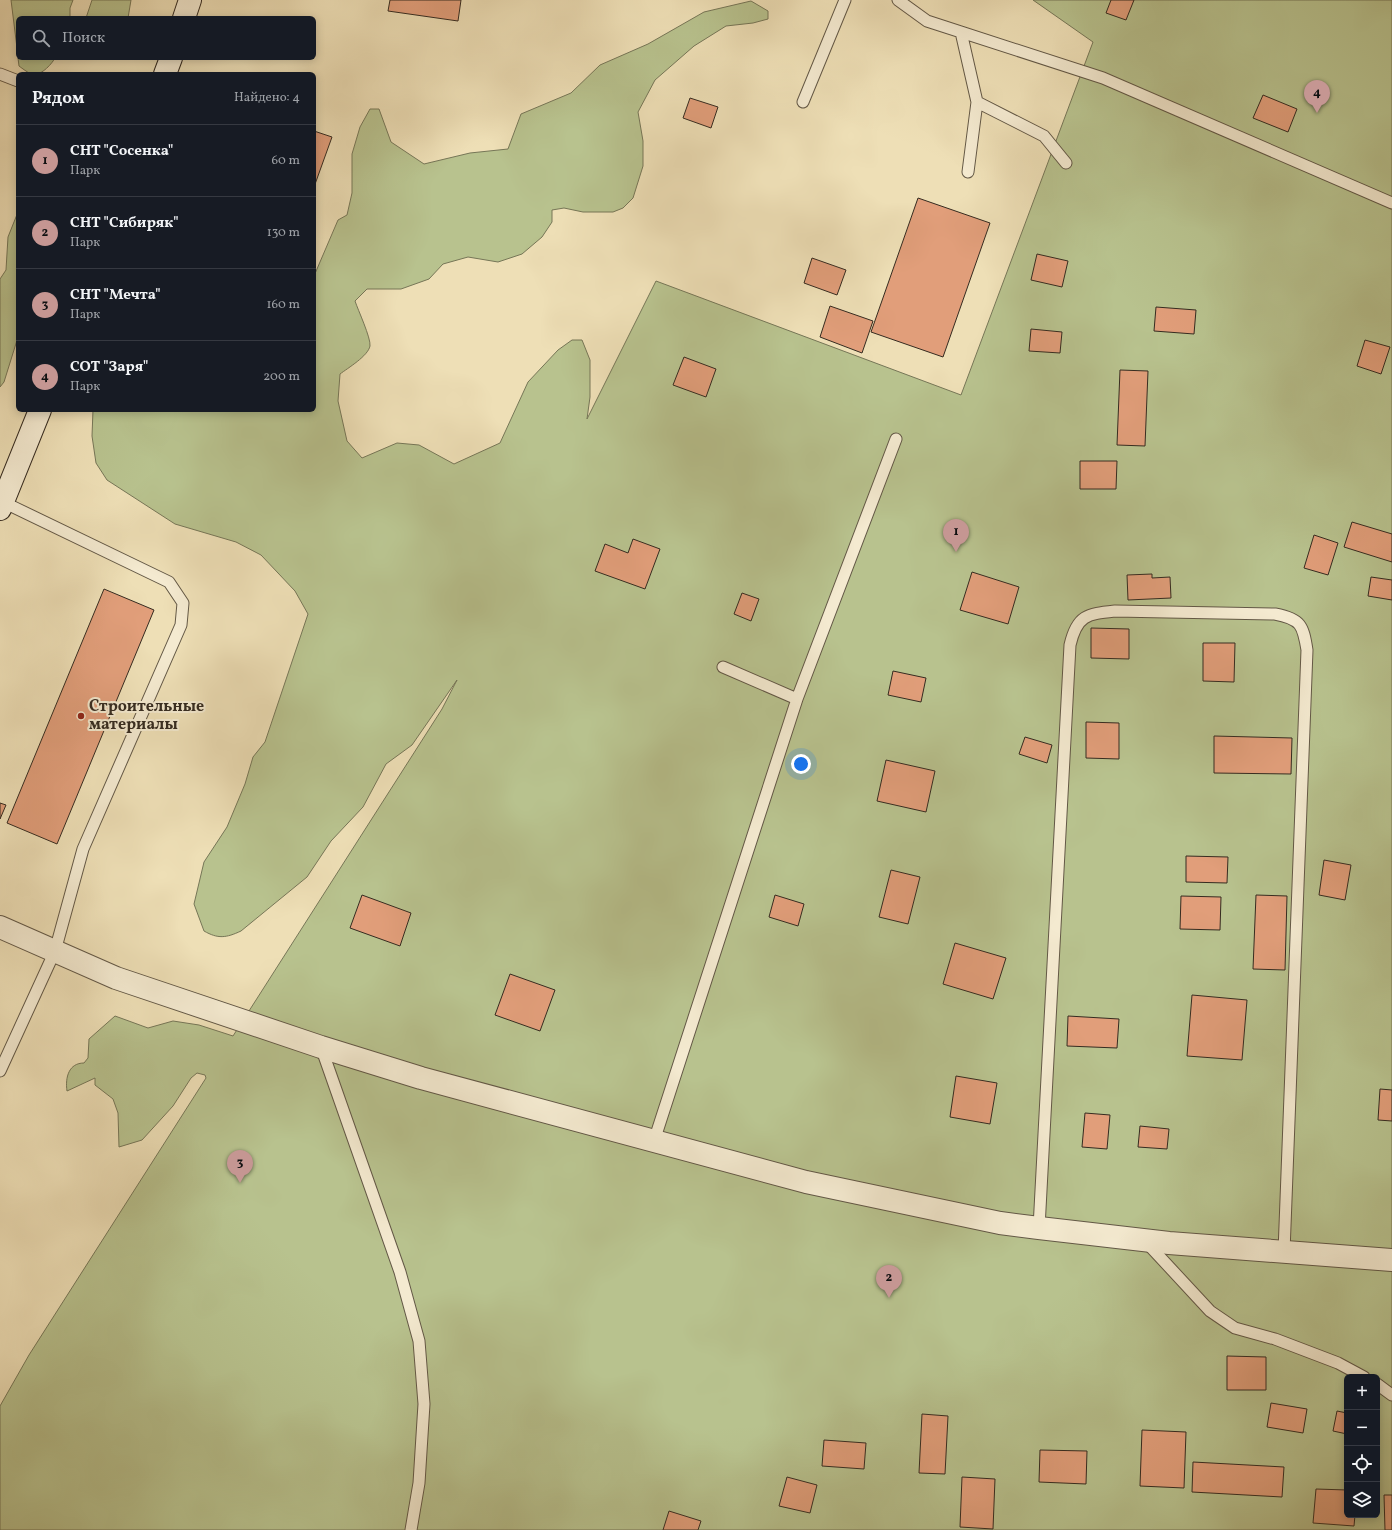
<!DOCTYPE html>
<html lang="ru">
<meta charset="utf-8">
<style>
body{margin:0;font-family:Vollkorn,serif;background:#242831;color:#f1f3f6}
.controls{position:absolute;right:12px;bottom:12px;display:grid;overflow:hidden;border-radius:6px;box-shadow:0 2px 10px #0003}
.controls button{width:36px;height:36px;display:grid;place-items:center;padding:0;border:0;border-bottom:1px solid #363941;background:#171b24;color:#f1f3f6;font:20px sans-serif}
.you{position:absolute;left:801px;top:764px;width:14px;height:14px;margin:-10px;border:3px solid #fff;border-radius:50%;background:#1a73e8;box-shadow:0 0 0 6px #1a73e833}
.badge{display:grid;place-items:center;width:26px;height:26px;border-radius:50%;background:#c59692;color:#111;font-size:13px;font-weight:700}
.pin{position:absolute;translate:-50% -33px;filter:drop-shadow(0 1px 2px #0008)}
.pin::after{content:'';position:absolute;top:21px;width:14px;height:12px;background:inherit;clip-path:polygon(0 0,100% 0,50% 100%)}
.list{margin:0;padding:0;list-style:none}
h2{display:flex;justify-content:space-between;align-items:center;height:52px;margin:0;padding:0 16px;font-size:17px}
h2 small{font-size:13px;font-weight:400;color:#9ea1a6}
.list li{display:grid;grid-template-columns:26px 1fr auto;gap:12px;align-items:center;box-sizing:border-box;height:72px;padding:0 16px;border-top:1px solid #363941}
.list b{display:block;font-size:15px;white-space:nowrap}
.list p{margin:0;font-size:13px;white-space:nowrap;color:#9ea1a6}
.list em{font-size:13px;font-style:normal;color:#9ea1a6}
.icon{flex:none;width:22px;height:22px;fill:none;stroke:currentColor;stroke-width:2;stroke-linecap:round;stroke-linejoin:round}
.map{position:relative;flex:none;width:1392px;height:1530px;overflow:hidden}
.search{position:absolute;background:#171b24;box-shadow:0 2px 10px #0003;left:16px;top:16px;width:300px;height:44px;display:flex;align-items:center;gap:10px;box-sizing:border-box;padding:0 14px;border-radius:6px;color:#9ea1a6;font-size:15px}
.panel{position:absolute;background:#171b24;box-shadow:0 2px 10px #0003;left:16px;top:72px;width:300px;height:340px;border-radius:6px}
.map>svg:first-child{display:block}
</style>
<div class="map">
<svg width="1392" height="1530" viewBox="0 0 1392 1530">
<rect width="100%" height="100%" fill="#eedfb6"/>
<filter id="stains"><feTurbulence type="fractalNoise" baseFrequency=".005" numOctaves="4"/><feColorMatrix values="0 0 0 0 .2 0 0 0 0 .09 0 0 0 0 .02 0 0 0 .5 -.17"/></filter>
<radialGradient id="worn" r=".72"><stop offset=".6" stop-color="#630" stop-opacity="0"/><stop offset="1" stop-color="#630" stop-opacity=".3"/></radialGradient>
<path fill="#b8c28e" stroke="#767657" fill-rule="evenodd" d="M11,0H73L70,8V18H18V56Z
M92,0H131L128,18H86Z
M1033,0H1392V1530H0V1406L29,1355L206,1078L205,1075L197,1073L191,1078L173,1106L142,1140L119,1147L118,1113L113,1099L95,1085V1078L67,1091C65,1077 69,1063 84,1063L88,1058L89,1039L115,1016L148,1028L173,1021L199,1025L233,1036L442,709L457,680L412,745L386,764L363,807L331,841L307,877L241,931C226,938 218,939 204,931L194,904L204,862L227,827L245,784L253,757L265,742L308,614L295,591L261,555L236,542L175,524L107,480L96,463L92,436L93,410H314V276L338,220L347,215L352,193V154L360,127L370,109H379L391,142L424,164L470,153L508,149L521,114L571,93L600,65L648,44L704,12L751,1L768,11V19L753,23L726,26L694,46L655,80L638,112L643,141V166L633,198L623,208L613,212H583L564,208L552,210V222L542,237L522,254L498,262L468,257L443,264L429,279L401,289H367L355,301C358,310 371,338 370,346C368,356 348,368 340,374L338,401L347,441L362,458L397,443L419,445L454,464L500,443L528,382L558,350L572,340H582L590,360V397L587,419L656,281L961,395L1093,42ZM1347,1377H1377V1515H1347Z
M18,58H55C51,65 40,77 31,74C27,72 23,69 19,66Z
M18,212V337L4,382L0,387V279L6,270L8,237Z"/>
<path fill="#e19e7a" stroke="#352b20" d="M390,0H461L458,21L388,11Z
M1111,0H1134L1126,20L1106,13Z
M1263,95L1297,109L1288,132L1253,118Z
M690,98L718,107L711,128L683,118Z
M314,131L332,137L314,187Z
M918,198L990,223L943,357L871,332Z
M1037,254L1068,261L1062,287L1031,280Z
M812,258L846,270L837,295L804,283Z
M830,306L873,321L862,353L820,337Z
M1156,307L1196,310L1194,334L1154,331Z
M1031,329L1062,332L1060,353L1029,351Z
M1365,340L1390,347L1381,374L1357,366Z
M684,357L716,369L706,397L673,385Z
M1120,370L1148,371L1145,446L1117,445Z
M1080,461H1117L1116,489H1080Z
M1352,522L1392,534V562L1344,547Z
M1314,535L1338,543L1328,575L1304,568Z
M633,539L660,549L645,589L595,571L605,544L628,553Z
M972,572L1019,587L1008,624L960,610Z
M1152,574V578L1170,577L1171,598L1128,600L1127,575Z
M1371,577L1392,580V600L1368,596Z
M104,589L154,610L57,844L7,823Z
M742,593L759,599L751,621L734,614Z
M1091,628L1129,629V659L1091,658Z
M1203,643H1235L1234,682L1203,681Z
M893,671L926,678L921,702L888,695Z
M1086,722L1119,723V759L1086,758Z
M1214,736L1292,738L1291,774L1214,773Z
M1025,737L1052,745L1047,763L1019,754Z
M886,760L935,771L926,812L877,801Z
M0,803L6,805L0,819Z
M1186,856L1228,857L1227,883L1186,882Z
M1324,860L1351,865L1345,900L1319,895Z
M891,870L920,877L908,924L879,917Z
M362,895L411,913L400,946L350,928Z
M775,895L804,904L798,926L769,917Z
M1256,895L1287,896L1285,970L1253,969Z
M1181,896L1221,897L1220,930L1180,929Z
M955,943L1006,958L993,999L943,984Z
M510,974L555,990L540,1031L495,1015Z
M1192,995L1247,1000L1242,1060L1187,1056Z
M1068,1016L1119,1019L1117,1048L1067,1046Z
M956,1076L997,1083L990,1124L950,1117Z
M1380,1089L1392,1090V1121L1378,1120Z
M1085,1113L1110,1115L1107,1149L1082,1147Z
M1140,1126L1169,1129L1167,1149L1138,1147Z
M1227,1356L1266,1357V1390H1227Z
M1271,1403L1307,1409L1303,1433L1267,1427Z
M1337,1411L1347,1413V1434L1333,1431Z
M922,1414L948,1416L945,1474L919,1473Z
M1142,1430L1186,1432L1184,1488L1140,1486Z
M824,1440L866,1443L864,1469L822,1466Z
M1040,1450L1087,1451L1086,1484L1039,1482Z
M1193,1462L1284,1467L1282,1497L1192,1492Z
M787,1477L817,1485L810,1513L779,1506Z
M962,1477L995,1479L993,1529L960,1527Z
M1316,1489L1347,1490V1515H1355L1354,1526L1313,1523Z
M1384,1495H1392V1530H1385Z
M669,1511L701,1521L698,1530H663Z"/>
<g fill="none" stroke-linecap="round" stroke-linejoin="round">
<g stroke="#635846" stroke-width="13">
<path id="service" d="M898,0L927,21L1103,78L1392,203
M961,32L977,102L968,172
M0,74L18,81
M803,102L845,0
M977,102L1044,136L1066,163
M797,699L896,439
M321,1047L400,1272L419,1341L424,1404L419,1483L411,1530
M0,1071L55,951L83,849L181,625L183,603L169,582L3,502
M654,1141L797,699L723,667
M1039,1228L1070,645C1077,615 1087,614 1115,611L1275,614C1301,619 1303,625 1307,650L1284,1252
M1146,1242L1210,1311L1235,1328L1275,1339L1338,1363L1364,1377
M1377,1384L1392,1395"/>
</g>
<g stroke="#635846" stroke-width="24">
<path id="minor" d="M0,927L116,978L321,1047L421,1078L806,1182L1000,1223L1039,1228L1169,1243L1392,1260"/>
</g>
<g stroke="#352b20" stroke-width="24">
<path id="secondary" d="M184,18L190,0
M165,74L171,58
M0,509L40,410"/>
</g>
<use href="#service" stroke="#f4ead0" stroke-width="11"/>
<use href="#minor" stroke="#f4ead0" stroke-width="22"/>
<use href="#secondary" stroke="#f4ead0" stroke-width="22"/>
</g>
<circle fill="#8f2418" stroke="#f4ead0" stroke-width="1.5" cx="81" cy="716" r="4"/>
<g text-anchor="middle" dominant-baseline="central" stroke-width="4" stroke-linejoin="round" paint-order="stroke">
<g font-size="16" font-weight="bold" fill="#352b20" stroke="#f4ead0" text-anchor="start">
<text x="89" y="707">Строительные<tspan x="89" dy="18">материалы</tspan></text>
</g>
</g>
<rect width="100%" height="100%" filter="url(#stains)"/>
<rect width="100%" height="100%" fill="url(#worn)"/>
</svg>
<div class="controls">
<button>+</button>
<button>−</button>
<button><svg class="icon" aria-label="locate" viewBox="0 0 24 24"><circle cx="12" cy="12" r="6"/><path d="M12 2v4M12 18v4M2 12h4M18 12h4"/></svg></button>
<button><svg class="icon" aria-label="layers" viewBox="0 0 24 24"><path d="M12 4l9 5-9 5-9-5zM3 14l9 5 9-5"/></svg></button>
</div>
<div class="you"></div>
<div class="pin badge" style="left:956px;top:552px">1</div>
<div class="pin badge" style="left:889px;top:1298px">2</div>
<div class="pin badge" style="left:240px;top:1183px">3</div>
<div class="pin badge" style="left:1317px;top:113px">4</div>
<div class="search"><svg class="icon" aria-label="search" viewBox="0 0 24 24"><circle cx="10" cy="10" r="6"/><path d="M15 15l6 6"/></svg>Поиск</div>
<section class="panel">
<h2>Рядом<small>Найдено: 4</small></h2>
<ul class="list">
<li><span class="badge">1</span><div><b>СНТ &quot;Сосенка&quot;</b><p>Парк</p></div><em>60 m</em></li>
<li><span class="badge">2</span><div><b>СНТ &quot;Сибиряк&quot;</b><p>Парк</p></div><em>130 m</em></li>
<li><span class="badge">3</span><div><b>СНТ &quot;Мечта&quot;</b><p>Парк</p></div><em>160 m</em></li>
<li><span class="badge">4</span><div><b>СОТ &quot;Заря&quot;</b><p>Парк</p></div><em>200 m</em></li>
</ul>
</section>
</div>
